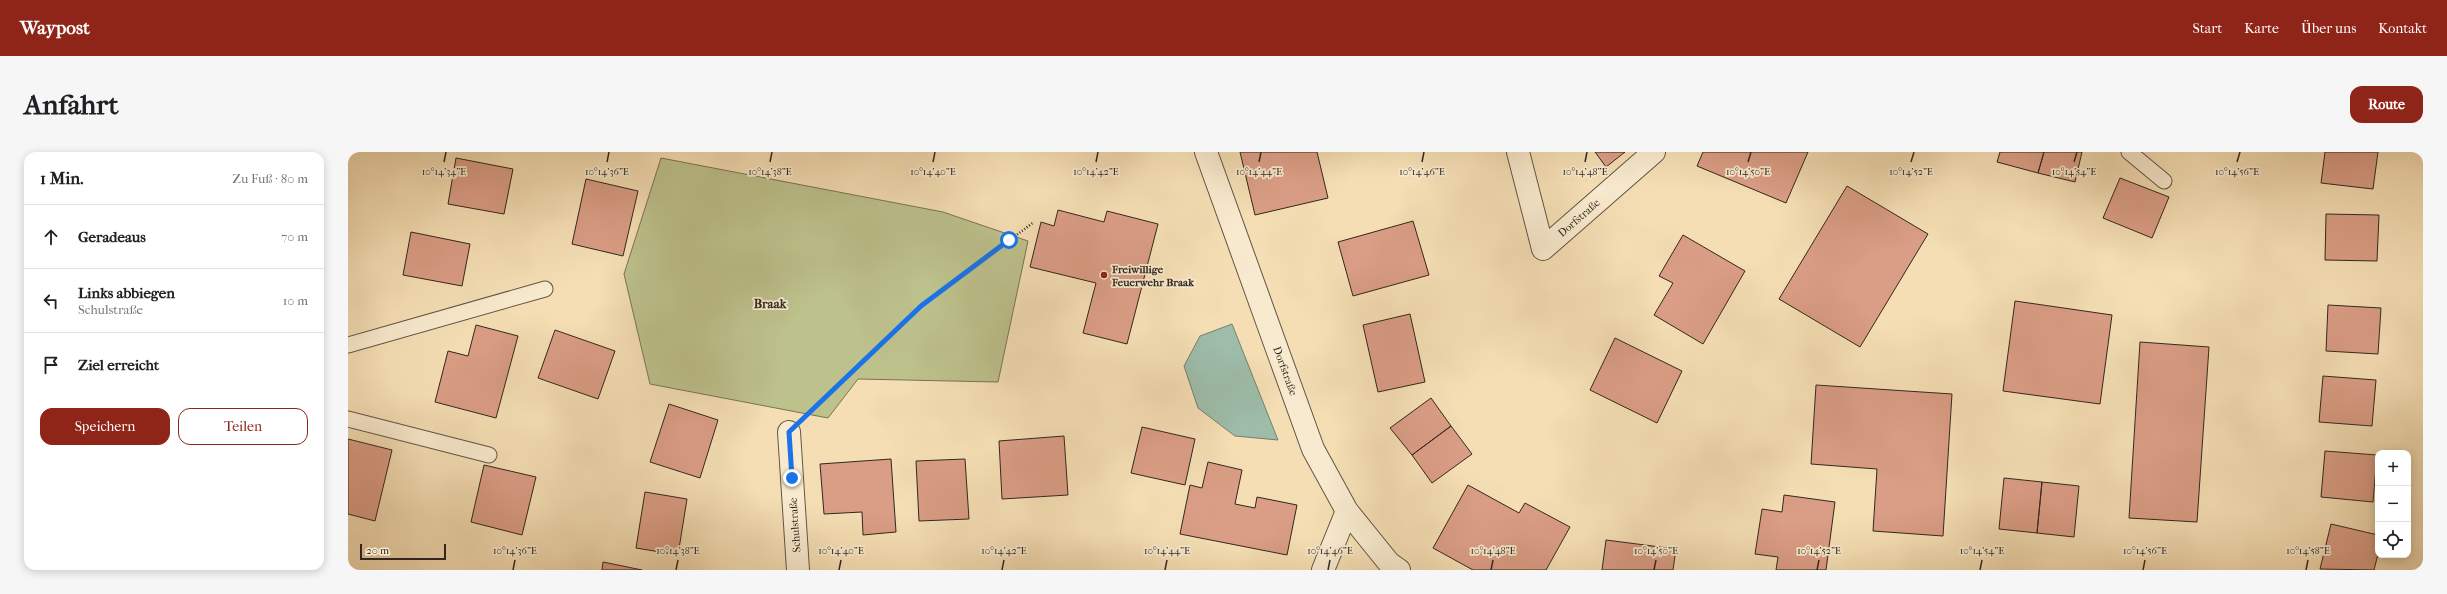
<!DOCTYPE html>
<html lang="de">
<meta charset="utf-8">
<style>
body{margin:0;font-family:"IM FELL French Canon",serif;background:#f6f6f6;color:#202124}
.controls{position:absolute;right:12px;bottom:12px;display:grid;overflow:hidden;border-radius:8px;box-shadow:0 2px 10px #0003}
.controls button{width:36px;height:36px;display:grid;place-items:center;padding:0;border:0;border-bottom:1px solid #e0e0e0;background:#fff;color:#202124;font:20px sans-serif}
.scale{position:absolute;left:12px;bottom:10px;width:86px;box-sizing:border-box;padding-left:4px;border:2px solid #32271f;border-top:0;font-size:11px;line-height:14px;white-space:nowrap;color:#32271f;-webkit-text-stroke:3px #f8eace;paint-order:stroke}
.stop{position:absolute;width:12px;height:12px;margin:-9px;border:3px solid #1a73e8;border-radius:50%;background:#fff}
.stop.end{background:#1a73e8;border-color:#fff;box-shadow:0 1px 4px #0008}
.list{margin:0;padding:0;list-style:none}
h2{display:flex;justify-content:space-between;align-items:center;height:52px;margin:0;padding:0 16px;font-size:17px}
h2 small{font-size:13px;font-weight:400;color:#757577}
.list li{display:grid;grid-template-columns:26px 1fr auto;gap:12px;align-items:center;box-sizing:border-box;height:64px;padding:0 16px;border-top:1px solid #e0e0e0}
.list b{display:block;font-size:15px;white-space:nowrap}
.list p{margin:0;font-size:13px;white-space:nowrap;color:#757577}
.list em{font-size:13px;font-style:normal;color:#757577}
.actions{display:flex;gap:8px;padding:12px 16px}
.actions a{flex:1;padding:9px 0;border:1px solid #8f2418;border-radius:12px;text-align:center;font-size:14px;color:#8f2418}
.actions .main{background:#8f2418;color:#fff}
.icon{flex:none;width:22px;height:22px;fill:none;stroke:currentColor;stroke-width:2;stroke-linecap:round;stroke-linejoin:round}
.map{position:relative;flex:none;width:2075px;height:418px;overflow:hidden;border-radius:12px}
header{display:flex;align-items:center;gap:24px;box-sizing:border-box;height:56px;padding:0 20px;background:#8f2418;color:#fff}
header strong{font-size:19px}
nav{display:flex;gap:22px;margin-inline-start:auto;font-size:14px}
.intro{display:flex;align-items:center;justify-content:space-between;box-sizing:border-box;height:96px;padding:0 24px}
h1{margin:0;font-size:28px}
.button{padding:10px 18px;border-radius:12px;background:#8f2418;color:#fff;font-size:14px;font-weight:700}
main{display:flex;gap:24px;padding:0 24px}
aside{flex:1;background:#fff;border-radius:12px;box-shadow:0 2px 10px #0003}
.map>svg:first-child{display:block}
</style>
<header>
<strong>Waypost</strong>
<nav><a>Start</a><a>Karte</a><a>Über uns</a><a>Kontakt</a></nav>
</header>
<div class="intro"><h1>Anfahrt</h1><a class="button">Route</a></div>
<main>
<aside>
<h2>1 Min.<small>Zu Fuß · 80 m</small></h2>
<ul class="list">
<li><svg class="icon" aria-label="ahead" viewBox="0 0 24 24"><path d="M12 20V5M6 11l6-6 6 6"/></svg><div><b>Geradeaus</b></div><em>70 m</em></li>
<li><svg class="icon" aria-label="left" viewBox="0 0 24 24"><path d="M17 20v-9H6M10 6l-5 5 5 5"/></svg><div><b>Links abbiegen</b><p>Schulstraße</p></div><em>10 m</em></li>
<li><svg class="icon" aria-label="arrive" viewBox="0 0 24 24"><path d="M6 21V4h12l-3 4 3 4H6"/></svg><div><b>Ziel erreicht</b></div></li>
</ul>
<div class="actions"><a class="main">Speichern</a><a>Teilen</a></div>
</aside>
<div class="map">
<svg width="2075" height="418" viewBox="0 0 2075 418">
<rect width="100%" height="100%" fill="#f5deb4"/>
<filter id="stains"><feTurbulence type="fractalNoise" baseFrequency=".005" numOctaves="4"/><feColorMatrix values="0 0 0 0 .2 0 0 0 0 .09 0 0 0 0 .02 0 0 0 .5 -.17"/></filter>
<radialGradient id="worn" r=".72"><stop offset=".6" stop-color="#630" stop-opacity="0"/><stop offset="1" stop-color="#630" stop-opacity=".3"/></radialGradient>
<path fill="#bdc18c" stroke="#787456" d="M313,6L595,60L680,89L650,230L510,227L480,266L302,232L276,122Z"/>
<path fill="#9dbca9" stroke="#728072" d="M884,172L930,288L887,284L850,256L836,214L852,184Z"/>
<path fill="#da9d85" stroke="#32271f" d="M892,0H969L980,46L907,63Z
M1247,0H1277L1258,15Z
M1355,0H1460L1438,51L1349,14Z
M1652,0H1696L1690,21L1649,10Z
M1696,0H1734L1727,30L1690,21Z
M1977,0H2030L2025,37L1973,31Z
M108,6L165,17L156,62L100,52Z
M1772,26L1821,45L1804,86L1755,66Z
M238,27L290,39L275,104L224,92Z
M1499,34L1580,82L1512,195L1431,147Z
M710,58L756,70L759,59L810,72L779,192L735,181L748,131L682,115L693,70L706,74Z
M1978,62L2031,63L2029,109L1977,108Z
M1065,69L1081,123L1005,144L990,90Z
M63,80L122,92L114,134L55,123Z
M1335,83L1397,119L1355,192L1306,163L1325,131L1311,124Z
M1667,149L1764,163L1752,252L1655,239Z
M1980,153L2033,156L2030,202L1978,199Z
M1062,162L1077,230L1030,240L1015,173Z
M128,173L170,184L148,266L87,250L100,199L120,204Z
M207,178L267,199L250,247L190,226Z
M1267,186L1334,219L1309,271L1242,238Z
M1792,190L1861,195L1849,370L1781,366Z
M1975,224L2028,228L2024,274L1971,270Z
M1468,233L1604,242L1595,384L1525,379L1529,317L1463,312Z
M1083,246L1103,274L1064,303L1042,276Z
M321,252L370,268L352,326L302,310Z
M1103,274L1124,302L1084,331L1064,303Z
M794,275L847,287L837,333L783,321Z
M716,284L720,343L654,347L651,289Z
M0,287L44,298L27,369L0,362Z
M1977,299L2029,303L2025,350L1973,345Z
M543,307L548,380L515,383L514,360L476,362L472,312Z
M617,307L621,367L571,369L568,309Z
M860,310L894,318L887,352L907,356L909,345L949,353L939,403L832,382L842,333L854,336Z
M136,313L188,325L174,383L123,370Z
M1656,326L1694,330L1689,381L1651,377Z
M1694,330L1731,334L1726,385L1689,381Z
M1120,333L1171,361L1177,351L1222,375L1198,418H1125L1085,396Z
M297,340L339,347L330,403L288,396Z
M1436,343L1487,350L1478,418H1428L1430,405L1407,402L1414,357L1434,360Z
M1983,372L2030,383V402L2026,418L1972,417Z
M1258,388L1328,397L1325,418H1254Z
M255,410L294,418H254Z"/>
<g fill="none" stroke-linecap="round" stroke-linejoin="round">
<g stroke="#635544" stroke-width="17">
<path id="lane" d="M1781,0L1816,29
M0,193L197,137
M0,267L141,303"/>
</g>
<g stroke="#635544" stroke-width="24">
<path id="street" d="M858,0L965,297L999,359L1041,411L1051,418
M1170,0L1195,97L1306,0
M441,280L450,418
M975,418L999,359"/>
</g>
<path stroke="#32271f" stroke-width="2.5" stroke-dasharray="1 2" stroke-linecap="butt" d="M460,262L573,154L686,70"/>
<use href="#lane" stroke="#f8eace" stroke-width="15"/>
<use href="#street" stroke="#f8eace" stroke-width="22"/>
</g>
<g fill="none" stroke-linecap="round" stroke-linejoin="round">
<path stroke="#1a73e8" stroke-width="5" d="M444,326L441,280L573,154L661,88"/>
</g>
<path fill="none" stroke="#32271f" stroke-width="1.5" d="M96,10L98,0M259,10L261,0M422,10L424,0M585,10L587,0M748,10L750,0M911,10L913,0M1074,10L1076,0M1237,10L1239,0M1400,10L1403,0M1563,10L1566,0M1726,10L1729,0M1889,10L1892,0M165,418L167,408M328,418L330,408M491,418L493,408M654,418L656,408M817,418L819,408M980,418L982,408M1143,418L1145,408M1306,418L1308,408M1469,418L1471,408M1632,418L1634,408M1795,418L1797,408M1958,418L1960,408"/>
<circle fill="#8f2418" stroke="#f8eace" stroke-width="1.5" cx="756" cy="123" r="4"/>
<g text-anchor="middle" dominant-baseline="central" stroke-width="3.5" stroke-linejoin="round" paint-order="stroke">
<g font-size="11" fill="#32271f" stroke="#f8eace">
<text transform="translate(1231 66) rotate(-41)">Dorfstraße</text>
<text transform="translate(937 219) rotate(70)">Dorfstraße</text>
<text transform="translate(447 373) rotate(-94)">Schulstraße</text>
</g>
<g font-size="11" font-weight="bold" fill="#32271f" stroke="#f8eace" text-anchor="start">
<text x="764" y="117">Freiwillige<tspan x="764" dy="13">Feuerwehr Braak</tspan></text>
</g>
<g font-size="13" font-weight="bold" fill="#32271f" stroke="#f8eace">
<text x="422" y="151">Braak</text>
</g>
</g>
<g font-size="10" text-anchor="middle" fill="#32271f" stroke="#f8eace" stroke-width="3.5" stroke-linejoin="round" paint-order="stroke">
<text x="96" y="23">10°14'34"E</text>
<text x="259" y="23">10°14'36"E</text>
<text x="422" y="23">10°14'38"E</text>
<text x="585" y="23">10°14'40"E</text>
<text x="748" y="23">10°14'42"E</text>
<text x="911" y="23">10°14'44"E</text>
<text x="1074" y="23">10°14'46"E</text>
<text x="1237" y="23">10°14'48"E</text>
<text x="1563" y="23">10°14'52"E</text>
<text x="1726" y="23">10°14'54"E</text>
<text x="1889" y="23">10°14'56"E</text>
<text x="1400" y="23">10°14'50"E</text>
<text x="167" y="402">10°14'36"E</text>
<text x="330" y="402">10°14'38"E</text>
<text x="493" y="402">10°14'40"E</text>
<text x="656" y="402">10°14'42"E</text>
<text x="819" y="402">10°14'44"E</text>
<text x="982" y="402">10°14'46"E</text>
<text x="1145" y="402">10°14'48"E</text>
<text x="1308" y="402">10°14'50"E</text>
<text x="1471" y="402">10°14'52"E</text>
<text x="1634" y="402">10°14'54"E</text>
<text x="1797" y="402">10°14'56"E</text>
<text x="1960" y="402">10°14'58"E</text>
</g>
<rect width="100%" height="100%" filter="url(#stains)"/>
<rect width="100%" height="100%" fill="url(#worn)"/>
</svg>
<div class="controls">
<button>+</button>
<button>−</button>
<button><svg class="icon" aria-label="locate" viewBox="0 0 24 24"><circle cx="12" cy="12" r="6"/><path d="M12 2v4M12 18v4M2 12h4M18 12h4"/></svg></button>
</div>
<div class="scale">20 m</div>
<div class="stop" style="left:661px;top:88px"></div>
<div class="stop end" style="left:444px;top:326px"></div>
</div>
</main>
